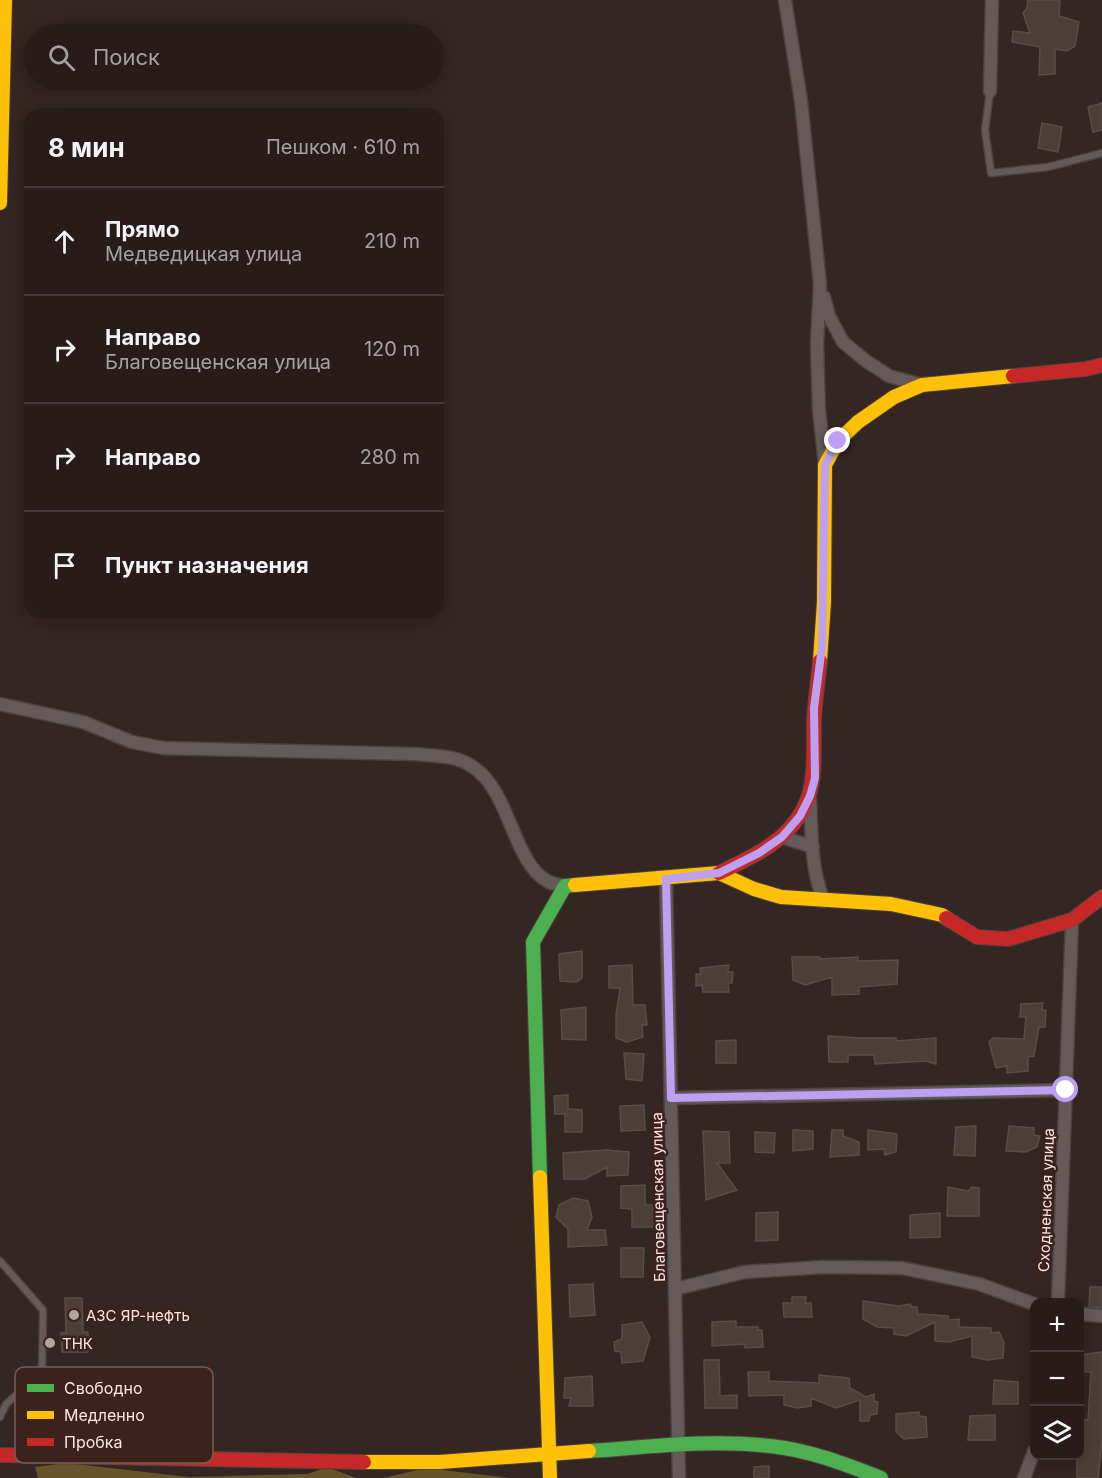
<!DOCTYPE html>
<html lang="ru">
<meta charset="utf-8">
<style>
body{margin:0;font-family:Inter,sans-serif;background:#332927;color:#f1f3f6}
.controls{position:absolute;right:18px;bottom:18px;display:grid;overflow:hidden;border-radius:12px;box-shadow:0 3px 15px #0003}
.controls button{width:54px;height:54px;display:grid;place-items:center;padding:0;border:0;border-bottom:2px solid #433a39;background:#271c1a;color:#f1f3f6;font:30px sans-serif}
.stop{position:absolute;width:18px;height:18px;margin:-14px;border:4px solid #bca0f2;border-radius:50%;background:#fff}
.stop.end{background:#bca0f2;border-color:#fff;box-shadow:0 2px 6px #0008}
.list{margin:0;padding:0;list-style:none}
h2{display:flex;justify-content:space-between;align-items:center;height:78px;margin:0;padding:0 24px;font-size:26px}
h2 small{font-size:20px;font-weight:400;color:#a4a1a2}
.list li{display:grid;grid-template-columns:39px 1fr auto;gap:18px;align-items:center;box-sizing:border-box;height:108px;padding:0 24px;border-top:2px solid #433a39}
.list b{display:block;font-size:22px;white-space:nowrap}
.list p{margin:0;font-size:20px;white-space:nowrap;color:#a4a1a2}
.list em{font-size:20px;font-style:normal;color:#a4a1a2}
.icon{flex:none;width:33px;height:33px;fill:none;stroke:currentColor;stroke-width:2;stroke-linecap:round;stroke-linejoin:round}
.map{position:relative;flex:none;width:1102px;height:1478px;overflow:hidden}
.search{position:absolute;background:#271c1a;box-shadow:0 3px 15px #0003;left:24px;top:24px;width:420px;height:66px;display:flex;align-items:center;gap:15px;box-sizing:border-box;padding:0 21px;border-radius:33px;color:#a4a1a2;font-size:22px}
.panel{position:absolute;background:#271c1a;box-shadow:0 3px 15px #0003;left:24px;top:108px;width:420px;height:510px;border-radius:18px}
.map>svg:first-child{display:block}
</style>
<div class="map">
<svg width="1102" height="1478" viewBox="0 0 1102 1478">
<rect width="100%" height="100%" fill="#342622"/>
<path fill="#68542a" d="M67,1463L188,1477L308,1474L327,1467L356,1478H38L35,1467Z
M426,1468L511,1478H383Z"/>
<path fill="#4d3f37" stroke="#584d47" stroke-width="1.5" d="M1028,0H1060L1059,16L1079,22L1075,46L1067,51L1055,49V74L1039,75L1040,47L1012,42L1013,31L1030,33L1023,13L1027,8Z
M1102,103V130L1093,132L1088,107Z
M1042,123L1062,127L1058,152L1038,148Z
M582,951V978L577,982L560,981L559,954Z
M792,957H820V959L858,957V961L898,960L897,984L859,987V994L832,995V977L805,985L793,980Z
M632,965L633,1005H645L647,1025H642L643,1037L627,1042L616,1038V1015L620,988H609V966Z
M729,965L728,972H733L732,983H728L729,992H703L702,985L696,986V974H701L700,968Z
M1043,1003L1042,1010H1046L1045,1027H1039L1034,1056L1028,1057V1071L1007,1073V1066L996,1068L989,1042L993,1038L1024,1039L1026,1017H1020L1021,1004Z
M586,1007V1040L562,1039L561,1010Z
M828,1036L860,1038H896V1041L936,1038V1064L925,1061L875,1064L874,1055H848V1062H829Z
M736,1040V1063H716V1041Z
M624,1053L644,1054L642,1081L626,1079Z
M568,1095V1109L582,1110V1132H565V1114H555L554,1096Z
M644,1105L645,1130L621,1131L620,1106Z
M976,1126L975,1156L954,1155L956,1127Z
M1009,1126L1034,1128V1135L1040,1136L1037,1147L1026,1152L1006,1151Z
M793,1130L813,1131V1149L793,1151Z
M832,1130H843V1136L859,1142V1155L830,1157Z
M868,1130L897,1134L896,1152L885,1155L884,1149L868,1150Z
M703,1131L729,1132L730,1163H717L737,1190L706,1200Z
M755,1132L775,1133L774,1153L755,1152Z
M607,1150L629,1152L628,1175L607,1176V1167L585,1179H564L563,1153Z
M645,1185V1205H656L655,1227H632V1209L621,1208V1186Z
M948,1187L968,1191L972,1187L979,1188V1216H947Z
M573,1198L588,1201L592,1217L587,1230H605L607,1245L568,1247V1229L556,1217L559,1205Z
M778,1212V1240L756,1241V1213Z
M940,1213V1237L910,1238V1215Z
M621,1248H644L643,1277H621Z
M593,1284L595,1315L570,1317L569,1285Z
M1090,1287H1102V1308L1089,1307Z
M792,1297H806L805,1303H811L812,1317H784L783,1303H792Z
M65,1298H82L83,1332H88V1352H62L61,1333H66Z
M863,1301L899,1306L910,1304L912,1307H917L918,1314L948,1316L949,1320L959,1319V1327L991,1328V1333L999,1332L1004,1343L1003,1358L987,1360L972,1357V1336L949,1342L935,1341V1322L906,1336L894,1334V1328L877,1327L863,1319Z
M736,1321V1327H758V1330H762L763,1347L745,1348V1344L712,1346V1322Z
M642,1322L650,1337L643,1361L622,1363L621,1352L615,1351L614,1342L622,1339V1325Z
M1102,1352V1440L1098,1478H1077V1455H1080V1419L1088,1420L1091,1372L1080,1371V1355Z
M704,1360H719L720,1396L737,1395V1408H705Z
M748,1372H769V1381L819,1383V1375L849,1378L850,1388L866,1397L874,1394V1401L878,1402L877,1414L870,1415L869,1421H860V1400L836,1408L811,1398V1406L797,1408L784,1405V1395L749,1396Z
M592,1376L593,1406H569L571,1398H564L565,1378Z
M994,1380L1018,1382V1404H993Z
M919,1412V1416L926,1417L927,1437L904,1439L896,1432V1414Z
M995,1415V1440H968L970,1416Z
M769,1466V1478H754V1467Z"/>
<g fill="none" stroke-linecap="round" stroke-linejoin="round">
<g stroke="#4e423e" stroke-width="9">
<path id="lane" d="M990,91L985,130L991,173L1048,167L1102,153
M0,1261L43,1310L42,1372L6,1404L0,1417"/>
</g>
<g stroke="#4e423e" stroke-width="15">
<path id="street" d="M785,0L801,101L820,284L817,344L819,410L825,465
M990,91L992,0
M824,297L829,316L843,342L866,361L889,376L922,385
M0,704L83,722L132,742L163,748L415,754C435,756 456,755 473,767C510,791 513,862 547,881C552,884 559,885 565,886
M810,798C812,832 810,868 824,901
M782,837L813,847
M666,879L679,1478
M671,1098L1066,1090
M675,1289L745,1272L823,1267L902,1268L979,1284L1034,1304
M1058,1302L1072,920
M1080,1314L1102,1316
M1024,1478L1034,1451"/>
</g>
<g stroke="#4e423e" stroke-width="16">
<path id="fast" d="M540,1177L533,942L565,886L575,885
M589,1451C649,1447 710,1439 770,1446C809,1450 845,1464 881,1478"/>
</g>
<g stroke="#4e423e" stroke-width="16">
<path id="slow" d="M0,203L5,0
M820,661L824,602L825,465L838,441L858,422L894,397L922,385L1013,376
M575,885L719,873L754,889L781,897L891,904L942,915L946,918
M540,1177L550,1478
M364,1462H440L589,1451"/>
</g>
<g stroke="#4e423e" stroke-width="16">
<path id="jam" d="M1013,376L1086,369L1102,365
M719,873C741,862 764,852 782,836C820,802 813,765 814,721C815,700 818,681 820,661
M946,918L977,937L1008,939L1072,920L1102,897
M0,1455L364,1462"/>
</g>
<use href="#lane" stroke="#645a59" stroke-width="6"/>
<use href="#street" stroke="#645a59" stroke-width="12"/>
<use href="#fast" stroke="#4caf50" stroke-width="14"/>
<use href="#slow" stroke="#ffc107" stroke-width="14"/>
<use href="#jam" stroke="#c62828" stroke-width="14"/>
</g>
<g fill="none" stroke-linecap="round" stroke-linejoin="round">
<path stroke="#bca0f2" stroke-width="8" d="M838,441L825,465L822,647L814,708L815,778L810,796L800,816L782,837L759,853L719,873L666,879L671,1098L1066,1090"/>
</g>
<g fill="#b4a39e" stroke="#3c221a" stroke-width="2">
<circle cx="74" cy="1315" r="6"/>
<circle cx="50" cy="1343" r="6"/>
</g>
<g text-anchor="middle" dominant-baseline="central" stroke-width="5" stroke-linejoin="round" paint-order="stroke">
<g font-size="15" fill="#f9e6e1" stroke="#3c221a">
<text transform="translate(658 1197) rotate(-91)">Благовещенская улица</text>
<text transform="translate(1046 1200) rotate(-88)">Сходненская улица</text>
</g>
<g font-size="15" fill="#f9e6e1" stroke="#3c221a" text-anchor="start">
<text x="86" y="1315">АЗС ЯР-нефть</text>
<text x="62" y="1343">ТНК</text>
</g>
</g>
<rect x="15" y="1367" width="198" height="96" rx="9" fill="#3c221a" stroke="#755d56" stroke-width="1.5"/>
<rect x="27" y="1384" width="27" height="8" fill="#4caf50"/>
<rect x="27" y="1411" width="27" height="8" fill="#ffc107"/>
<rect x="27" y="1438" width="27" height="8" fill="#c62828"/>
<g font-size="16" fill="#f9e6e1">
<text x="64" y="1394">Свободно</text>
<text x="64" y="1421">Медленно</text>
<text x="64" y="1448">Пробка</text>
</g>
</svg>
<div class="controls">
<button>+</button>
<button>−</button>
<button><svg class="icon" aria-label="layers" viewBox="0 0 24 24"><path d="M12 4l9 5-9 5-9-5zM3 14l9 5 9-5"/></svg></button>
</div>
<div class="stop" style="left:1066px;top:1090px"></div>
<div class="stop end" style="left:838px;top:441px"></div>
<div class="search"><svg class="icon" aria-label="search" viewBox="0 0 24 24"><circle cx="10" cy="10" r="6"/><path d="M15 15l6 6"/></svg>Поиск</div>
<section class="panel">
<h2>8 мин<small>Пешком · 610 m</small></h2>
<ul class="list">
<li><svg class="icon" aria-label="ahead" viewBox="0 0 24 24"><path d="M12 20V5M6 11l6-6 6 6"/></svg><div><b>Прямо</b><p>Медведицкая улица</p></div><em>210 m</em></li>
<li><svg class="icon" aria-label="right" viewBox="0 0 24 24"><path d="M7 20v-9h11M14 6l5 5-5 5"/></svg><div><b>Направо</b><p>Благовещенская улица</p></div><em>120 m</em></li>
<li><svg class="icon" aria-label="right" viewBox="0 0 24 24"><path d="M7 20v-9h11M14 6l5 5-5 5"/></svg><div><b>Направо</b></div><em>280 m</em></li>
<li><svg class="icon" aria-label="arrive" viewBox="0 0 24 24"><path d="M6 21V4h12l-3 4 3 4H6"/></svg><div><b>Пункт назначения</b></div></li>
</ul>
</section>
</div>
